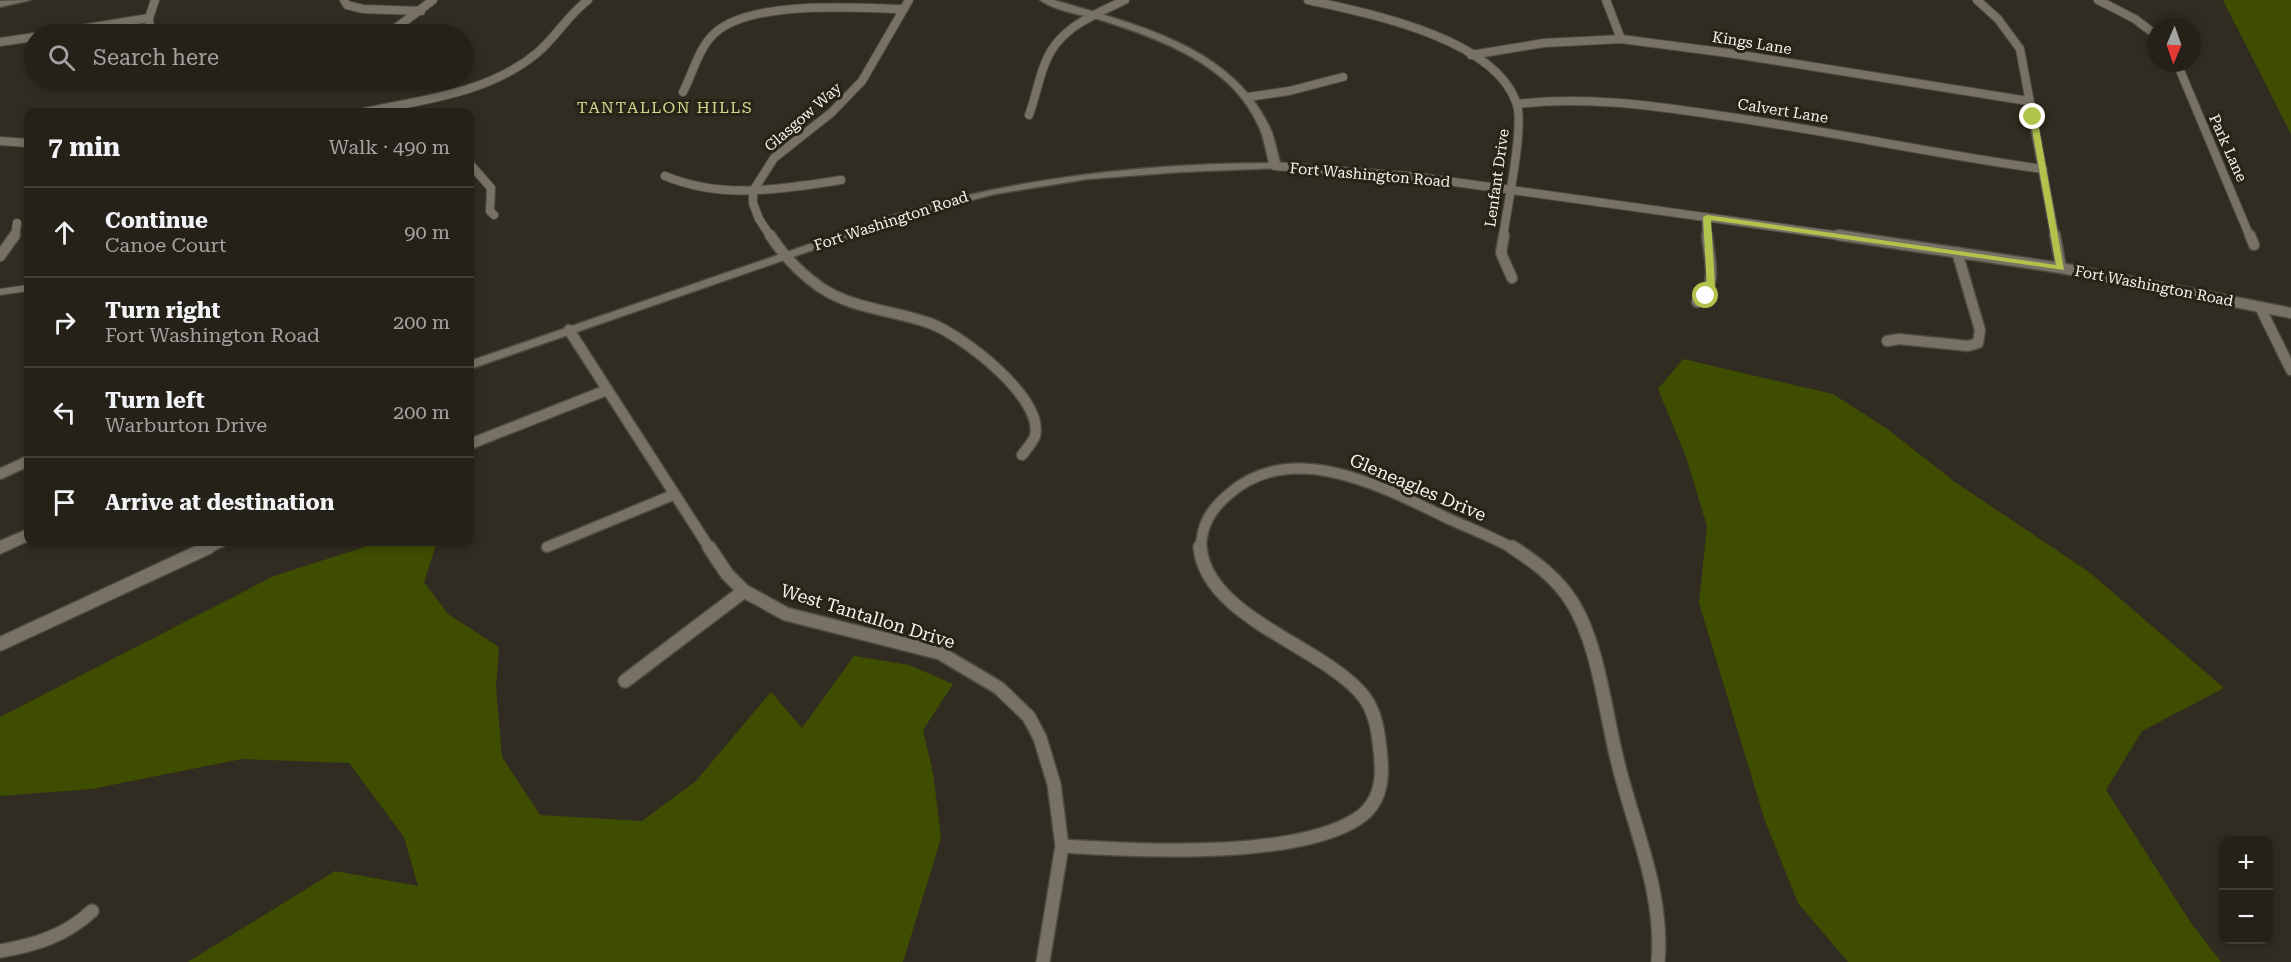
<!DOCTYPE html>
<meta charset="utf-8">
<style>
body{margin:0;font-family:"Roboto Serif",serif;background:#2d2922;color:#f1f3f6}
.controls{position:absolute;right:18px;bottom:18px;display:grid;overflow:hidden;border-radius:12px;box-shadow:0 3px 9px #0003}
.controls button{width:54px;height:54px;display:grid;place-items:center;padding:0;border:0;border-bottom:2px solid #423e38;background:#252119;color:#f1f3f6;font:30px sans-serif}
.compass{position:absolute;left:2147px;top:18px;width:54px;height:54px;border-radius:50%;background:#252119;box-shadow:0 3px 9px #0003;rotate:182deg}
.stop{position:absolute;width:18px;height:18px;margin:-14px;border:4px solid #b2c34c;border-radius:50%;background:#fff}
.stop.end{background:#b2c34c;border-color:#fff;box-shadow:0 2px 6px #0008}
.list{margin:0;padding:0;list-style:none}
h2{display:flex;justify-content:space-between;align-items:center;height:78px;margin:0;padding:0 24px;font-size:26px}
h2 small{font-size:20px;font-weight:400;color:#a3a3a2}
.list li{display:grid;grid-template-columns:39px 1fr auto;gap:18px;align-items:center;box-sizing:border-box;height:90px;padding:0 24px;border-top:2px solid #423e38}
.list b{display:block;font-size:22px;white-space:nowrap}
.list p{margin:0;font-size:20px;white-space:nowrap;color:#a3a3a2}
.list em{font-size:20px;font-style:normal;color:#a3a3a2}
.icon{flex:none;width:33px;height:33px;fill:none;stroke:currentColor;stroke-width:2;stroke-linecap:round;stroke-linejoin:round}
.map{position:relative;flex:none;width:2291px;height:962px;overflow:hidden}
.search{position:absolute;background:#252119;box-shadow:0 3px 9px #0003;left:24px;top:24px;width:450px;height:66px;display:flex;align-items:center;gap:15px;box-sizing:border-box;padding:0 21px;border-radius:33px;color:#a3a3a2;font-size:22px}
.panel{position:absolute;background:#252119;box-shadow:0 3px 9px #0003;left:24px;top:108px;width:450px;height:438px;border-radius:12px}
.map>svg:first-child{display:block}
</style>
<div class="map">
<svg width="2291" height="962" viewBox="0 0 2291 962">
<rect width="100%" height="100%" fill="#312c21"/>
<path fill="#3f4d00" d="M2223,0H2291V134Z
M1683,359L1833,394L1886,428L1955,482L2089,572L2224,688L2142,731L2106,790L2191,923L2221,962H1848L1798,903L1765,821L1699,603L1707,526L1686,457L1658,389Z
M380,542H431L436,545L424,582L448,614L499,647L496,687L502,757L540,815L642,821L696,781L771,692L802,728L854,656L909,665L953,684L923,730L933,773L941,838L903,962H188L335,871L418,886L404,837L349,763L242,759L92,789L0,796V717L274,576Z"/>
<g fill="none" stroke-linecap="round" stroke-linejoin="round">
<g stroke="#4d4b40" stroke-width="10">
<path id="minor-far2" d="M344,0L347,5L363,9L421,11
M1308,0C1367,13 1497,38 1517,105C1524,128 1507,208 1503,237
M1606,0L1621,39
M1977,0L1998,19L2020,49L2055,237
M2098,0L2135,19L2156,35
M51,34L149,18
M150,34L149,18L155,0
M388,34L433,0
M0,42L34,37
M1471,55L1544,43L1621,39L1728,53L2028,101
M2177,63L2250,237
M683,92C693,73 699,46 716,32C753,0 856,8 904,9
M1248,97L1289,91L1343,77
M1517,104C1584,96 1650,105 1716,115C1825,130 1933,154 2043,169
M364,112C423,100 489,93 537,53C556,37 568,15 588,0
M1029,115C1035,99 1038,82 1044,66C1057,28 1092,16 1125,0
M0,141L28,143
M470,164L491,188L490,211L494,215
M1275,166L1418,177L1848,237
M665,176C723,200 781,189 841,180
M1706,217L1707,237
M15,237L17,223
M771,237L759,219L753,203V191L774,158L831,113L862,81L909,0"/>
</g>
<g stroke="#4d4b40" stroke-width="13">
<path id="minor-far1" d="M770,235C783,255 800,273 820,287C853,310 896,310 932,324C964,337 1044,398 1035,436C1033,442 1026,450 1022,455
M1504,235L1501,253L1512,278
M1838,235L2061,268L2291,313
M2055,235L2061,268
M2250,235L2254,245
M0,256L15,235
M1697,302C1719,288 1709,258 1707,235
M2260,307L2291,370
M569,330L710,549
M1887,341L1899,339L1968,346L1978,343L1980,330L1957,252
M470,444L607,390
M0,474L28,461
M547,547L673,495
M205,549L221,542
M1201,549C1201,525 1211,509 1229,494C1292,438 1383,487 1447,518C1469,528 1493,537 1514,549"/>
</g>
<g stroke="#4d4b40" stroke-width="16">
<path id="minor" d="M709,547L727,574L744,591L786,614L940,653L999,688L1029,717L1040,738L1054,784L1062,846L1043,962
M1512,547C1535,562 1557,578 1572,602C1599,645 1605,713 1618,763C1634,829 1664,892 1658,962
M0,644L209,547
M625,681L744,591
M1062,846C1136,851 1295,859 1357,819C1378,806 1383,783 1381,760C1379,737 1377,710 1360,692C1318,645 1206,616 1200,547
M0,951C35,945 65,936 92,911"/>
</g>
<g stroke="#4d4b40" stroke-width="2">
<path id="tertiary" d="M28,285V291L0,295V289Z"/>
</g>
<g stroke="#4d4b40" stroke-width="3">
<path id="secondary" d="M30,0L0,7V1Z
M1040,0H1054C1133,24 1230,45 1269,126C1275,138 1277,153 1281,166L1279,168L1181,172L1088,179L995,194L908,217L470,369V361L900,213C1021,177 1143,164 1269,163C1266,151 1264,138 1259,127C1233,65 1160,39 1101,20C1083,15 1055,11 1040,0Z
M28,529V541L0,554V541Z"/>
</g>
<use href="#minor-far2" stroke="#777265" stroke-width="8"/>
<use href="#minor-far1" stroke="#777265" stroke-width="10"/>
<use href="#minor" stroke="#777265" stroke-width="13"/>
<use href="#tertiary" fill="#777265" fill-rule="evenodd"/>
<use href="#secondary" fill="#777265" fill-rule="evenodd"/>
</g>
<path fill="#b2c34c" d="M2033,115L2037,117L2064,270L1711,220L1715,287L1709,298L1702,296L1707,287L1703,217L1707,215L2056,265L2030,117Z"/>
<g text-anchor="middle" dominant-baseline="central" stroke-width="6" stroke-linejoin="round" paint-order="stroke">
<g font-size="15" fill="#f6f4ec" stroke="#272317">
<text transform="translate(1752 43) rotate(9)">Kings Lane</text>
<text transform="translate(1783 111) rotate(9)">Calvert Lane</text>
<text transform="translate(803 117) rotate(-41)">Glasgow Way</text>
<text transform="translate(2228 148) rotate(66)">Park Lane</text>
<text transform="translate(1370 175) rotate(5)">Fort Washington Road</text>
<text transform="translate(1497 178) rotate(-82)">Lenfant Drive</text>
<text transform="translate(891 221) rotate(-18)">Fort Washington Road</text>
<text transform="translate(2154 286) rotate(11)">Fort Washington Road</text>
</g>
<g font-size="16" letter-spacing="1.5" fill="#cedb8f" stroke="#272317">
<text x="665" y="107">TANTALLON HILLS</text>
</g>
<g font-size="18" fill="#f6f4ec" stroke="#272317">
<text transform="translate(1418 487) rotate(23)">Gleneagles Drive</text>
<text transform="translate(868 616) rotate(17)">West Tantallon Drive</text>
</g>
</g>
</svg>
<div class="controls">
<button>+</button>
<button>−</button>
</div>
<svg class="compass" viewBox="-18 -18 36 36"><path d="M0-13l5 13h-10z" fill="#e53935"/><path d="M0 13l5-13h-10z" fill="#a3a3a2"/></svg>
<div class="stop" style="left:1706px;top:296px"></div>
<div class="stop end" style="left:2033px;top:117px"></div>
<div class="search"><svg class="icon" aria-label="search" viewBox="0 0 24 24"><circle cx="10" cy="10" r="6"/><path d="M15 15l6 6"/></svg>Search here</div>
<section class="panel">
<h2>7 min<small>Walk · 490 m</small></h2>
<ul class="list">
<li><svg class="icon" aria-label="ahead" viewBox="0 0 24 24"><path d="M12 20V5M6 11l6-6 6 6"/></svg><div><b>Continue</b><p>Canoe Court</p></div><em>90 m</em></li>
<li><svg class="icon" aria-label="right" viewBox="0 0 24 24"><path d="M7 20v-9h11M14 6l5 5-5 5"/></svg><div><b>Turn right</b><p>Fort Washington Road</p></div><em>200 m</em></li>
<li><svg class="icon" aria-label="left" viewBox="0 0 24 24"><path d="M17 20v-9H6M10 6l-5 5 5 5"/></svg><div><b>Turn left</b><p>Warburton Drive</p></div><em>200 m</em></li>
<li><svg class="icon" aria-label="arrive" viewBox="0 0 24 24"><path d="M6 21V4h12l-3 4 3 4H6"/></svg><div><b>Arrive at destination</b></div></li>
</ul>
</section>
</div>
